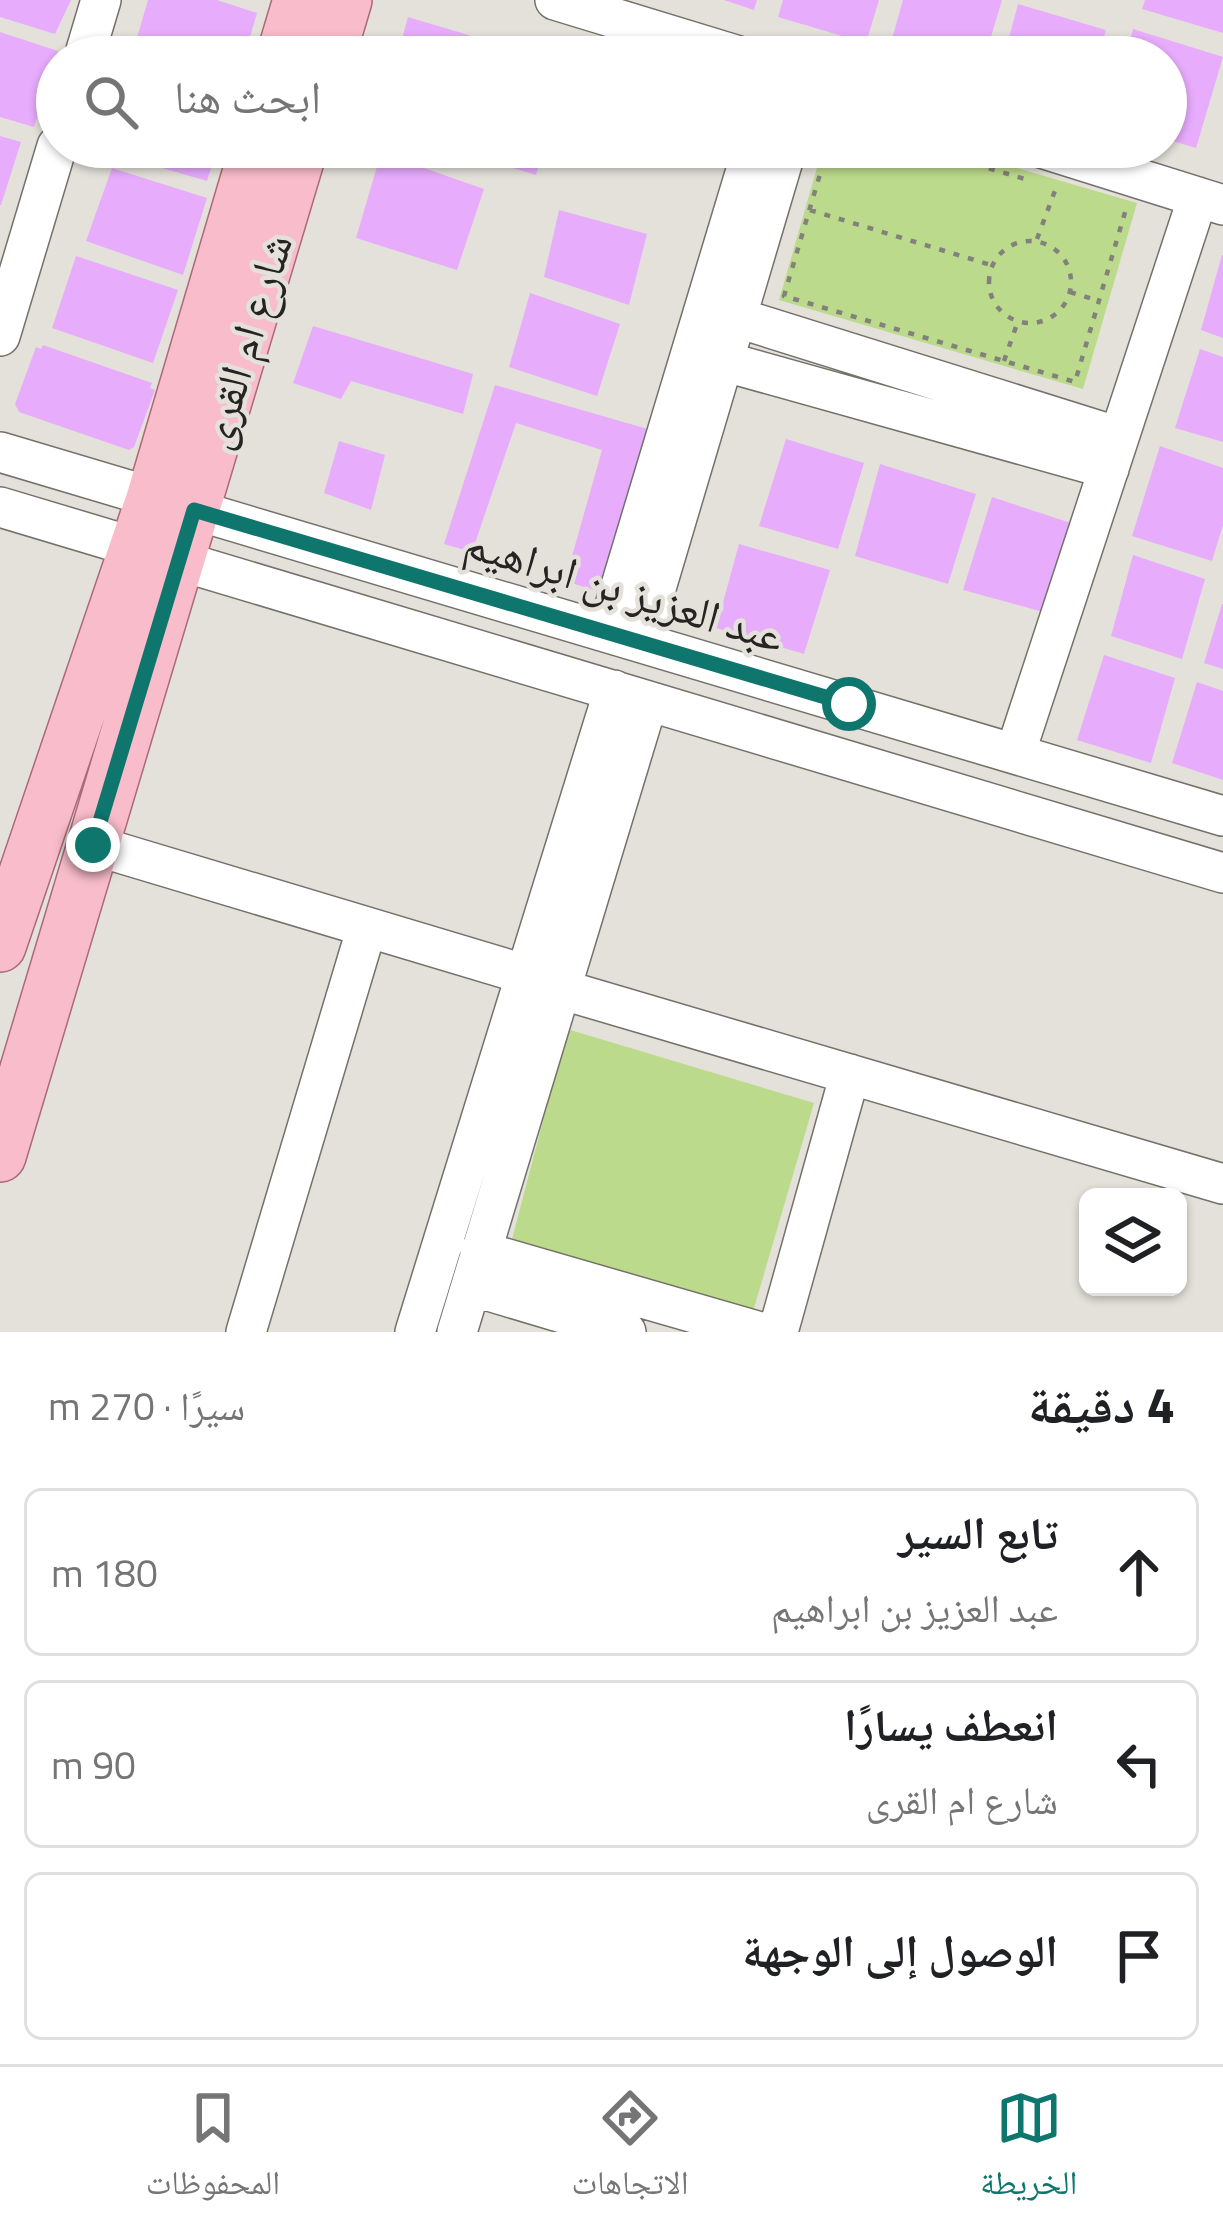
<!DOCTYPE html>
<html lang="ar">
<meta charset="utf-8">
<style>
body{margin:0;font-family:"Titillium Web","Noto Naskh Arabic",sans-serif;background:#f6f6f6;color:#202124;direction:rtl}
.controls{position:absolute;right:36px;bottom:36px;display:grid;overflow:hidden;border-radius:18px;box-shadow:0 3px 9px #0004}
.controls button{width:108px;height:108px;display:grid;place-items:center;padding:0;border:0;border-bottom:3px solid #e0e0e0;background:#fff;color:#202124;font:60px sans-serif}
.stop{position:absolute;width:36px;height:36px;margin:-27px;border:9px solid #0f766e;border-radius:50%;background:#fff}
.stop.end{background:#0f766e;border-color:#fff;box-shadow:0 3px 12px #0008}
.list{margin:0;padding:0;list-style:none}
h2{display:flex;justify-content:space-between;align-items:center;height:156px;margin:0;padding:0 48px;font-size:51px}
h2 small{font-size:39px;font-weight:400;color:#757577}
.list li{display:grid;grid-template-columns:78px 1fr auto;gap:36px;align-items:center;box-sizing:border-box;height:168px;margin:0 24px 24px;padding:0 24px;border:3px solid #e0e0e0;border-radius:18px}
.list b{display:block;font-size:45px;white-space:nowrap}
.list p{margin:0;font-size:39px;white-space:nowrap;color:#757577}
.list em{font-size:39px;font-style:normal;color:#757577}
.icon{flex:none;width:66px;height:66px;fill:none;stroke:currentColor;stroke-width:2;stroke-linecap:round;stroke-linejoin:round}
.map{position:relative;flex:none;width:1223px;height:1332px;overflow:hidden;direction:ltr}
.search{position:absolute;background:#fff;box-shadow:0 3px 9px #0004;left:36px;right:36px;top:36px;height:132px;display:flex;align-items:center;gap:30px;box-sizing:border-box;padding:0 42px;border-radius:66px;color:#757577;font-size:45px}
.sheet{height:732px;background:#fff}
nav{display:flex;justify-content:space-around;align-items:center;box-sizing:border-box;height:168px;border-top:3px solid #e0e0e0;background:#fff;font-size:33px;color:#757577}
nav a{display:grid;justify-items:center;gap:6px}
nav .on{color:#0f766e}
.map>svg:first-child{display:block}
</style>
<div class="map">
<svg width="1223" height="1332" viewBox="0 0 1223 1332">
<rect width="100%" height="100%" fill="#e4e1da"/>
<path fill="#bcda8c" d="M823,147H945L1137,203L1083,389L779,300Z
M567,1029L814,1103L752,1315L511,1243Z"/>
<path fill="#e7acfc" d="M0,0H71L55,34L0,17Z
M148,0H217L257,13L244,57L132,55Z
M724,0H757L754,10Z
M783,0H879L866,43L778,17Z
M903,0H1002L985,57H902L888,53Z
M1145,0H1223V33L1142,9Z
M1018,4L1106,30L1098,57H1004Z
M408,17L485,40L480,57H397Z
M1133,29L1223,57L1196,148L1166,139V57H1126Z
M0,32L58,51L34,127L0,117Z
M503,40L556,56L555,57H498Z
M0,136L21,142L1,205H0Z
M123,147H225L219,167L212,165L207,181L121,156Z
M473,147H544L536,175L471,155Z
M381,153L484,189L457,270L356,238Z
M112,168L207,198L183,275L86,241Z
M559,210L647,234L629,305L544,277Z
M1222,255H1223V338L1201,330Z
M76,256L178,290L153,363L52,328Z
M530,293L620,324L597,396L509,367Z
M313,326L473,374L463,414L351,381L341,399L293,383Z
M43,345L152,383L150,388L155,390L134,447L129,450L19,412L15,404L36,347L41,349Z
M1200,349L1223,357V442L1175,428Z
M495,385L658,432L607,594L565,581L602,450L516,423L472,552L444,544Z
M786,439L864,463L838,549L759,526Z
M339,441L385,455L371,510L324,493Z
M1160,446L1223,468V525L1212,561L1132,536Z
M880,464L976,494L948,584L855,556Z
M992,497L1077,525L1047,613L963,590Z
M739,544L830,570L804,654L716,628Z
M1133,555L1205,579L1182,659L1111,636Z
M1222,604H1223V669L1204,663Z
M1104,655L1175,678L1151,763L1077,740Z
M1197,682L1223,691V780L1172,763Z"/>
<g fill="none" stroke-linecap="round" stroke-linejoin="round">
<g stroke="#74716b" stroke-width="42">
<path id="minor" d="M555,0L742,57
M84,57L101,0
M1038,147L1223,205
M738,318L1119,437
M0,336L57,146
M726,362L1109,469
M0,452L1223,816
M0,507L1223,873
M607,632L753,147
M640,642L787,147
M1015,754L1198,197
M93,845L527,975
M560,989L1223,1184
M480,1251L760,1332
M472,1286L626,1332
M246,1332L367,927
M415,1332L614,690
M457,1332L648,701
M778,1332L850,1074"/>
</g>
<g stroke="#ab6a78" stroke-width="54">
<path id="major" d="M282,57L299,0
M329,57L346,0
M0,946L152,499L256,147
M0,1156L302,147"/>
</g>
<path stroke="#83817c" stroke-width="4.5" stroke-dasharray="6 9" stroke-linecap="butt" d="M828,147L784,296L1075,382L1126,209L1122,208
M917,147L1025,179
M810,210L991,265
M1037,239L1056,188
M989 282a41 41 0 1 1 82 0a41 41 0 1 1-82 0Z
M1070,292L1099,301
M1004,361L1018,321"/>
<use href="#minor" stroke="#fff" stroke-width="39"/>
<use href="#major" stroke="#f8bcca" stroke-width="51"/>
</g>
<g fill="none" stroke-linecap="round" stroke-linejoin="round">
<path stroke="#0f766e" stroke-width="15" d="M93,845L194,510L849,704"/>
</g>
<g text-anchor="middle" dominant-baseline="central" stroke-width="9" stroke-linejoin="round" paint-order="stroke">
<g font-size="45" fill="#252422" stroke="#e4e1da">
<text transform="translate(244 341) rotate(-73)">شارع ام القرى</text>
<text transform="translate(625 588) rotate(17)">عبد العزيز بن ابراهيم</text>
</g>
</g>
</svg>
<div class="controls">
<button><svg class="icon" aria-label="layers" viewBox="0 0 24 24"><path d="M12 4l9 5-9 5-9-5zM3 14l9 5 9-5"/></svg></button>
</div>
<div class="stop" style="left:849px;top:704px"></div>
<div class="stop end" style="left:93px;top:845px"></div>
<div class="search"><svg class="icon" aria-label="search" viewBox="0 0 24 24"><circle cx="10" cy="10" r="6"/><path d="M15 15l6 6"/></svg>ابحث هنا</div>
</div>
<section class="sheet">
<h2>4 دقيقة<small>سيرًا · 270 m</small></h2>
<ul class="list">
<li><svg class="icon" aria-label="ahead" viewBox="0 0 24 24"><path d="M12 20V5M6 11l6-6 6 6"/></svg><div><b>تابع السير</b><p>عبد العزيز بن ابراهيم</p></div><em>180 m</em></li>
<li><svg class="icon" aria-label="left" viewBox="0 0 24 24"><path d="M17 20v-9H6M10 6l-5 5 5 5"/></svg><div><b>انعطف يسارًا</b><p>شارع ام القرى</p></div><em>90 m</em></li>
<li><svg class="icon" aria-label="arrive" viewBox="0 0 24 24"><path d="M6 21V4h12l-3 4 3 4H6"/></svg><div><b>الوصول إلى الوجهة</b></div></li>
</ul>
</section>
<nav>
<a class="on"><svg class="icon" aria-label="map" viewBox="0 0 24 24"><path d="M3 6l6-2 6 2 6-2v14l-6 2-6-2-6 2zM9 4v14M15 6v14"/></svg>الخريطة</a>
<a><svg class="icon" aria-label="directions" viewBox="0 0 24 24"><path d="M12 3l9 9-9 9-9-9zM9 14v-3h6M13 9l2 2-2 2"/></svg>الاتجاهات</a>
<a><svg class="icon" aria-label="saved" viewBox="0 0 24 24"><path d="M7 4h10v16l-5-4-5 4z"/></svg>المحفوظات</a>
</nav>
